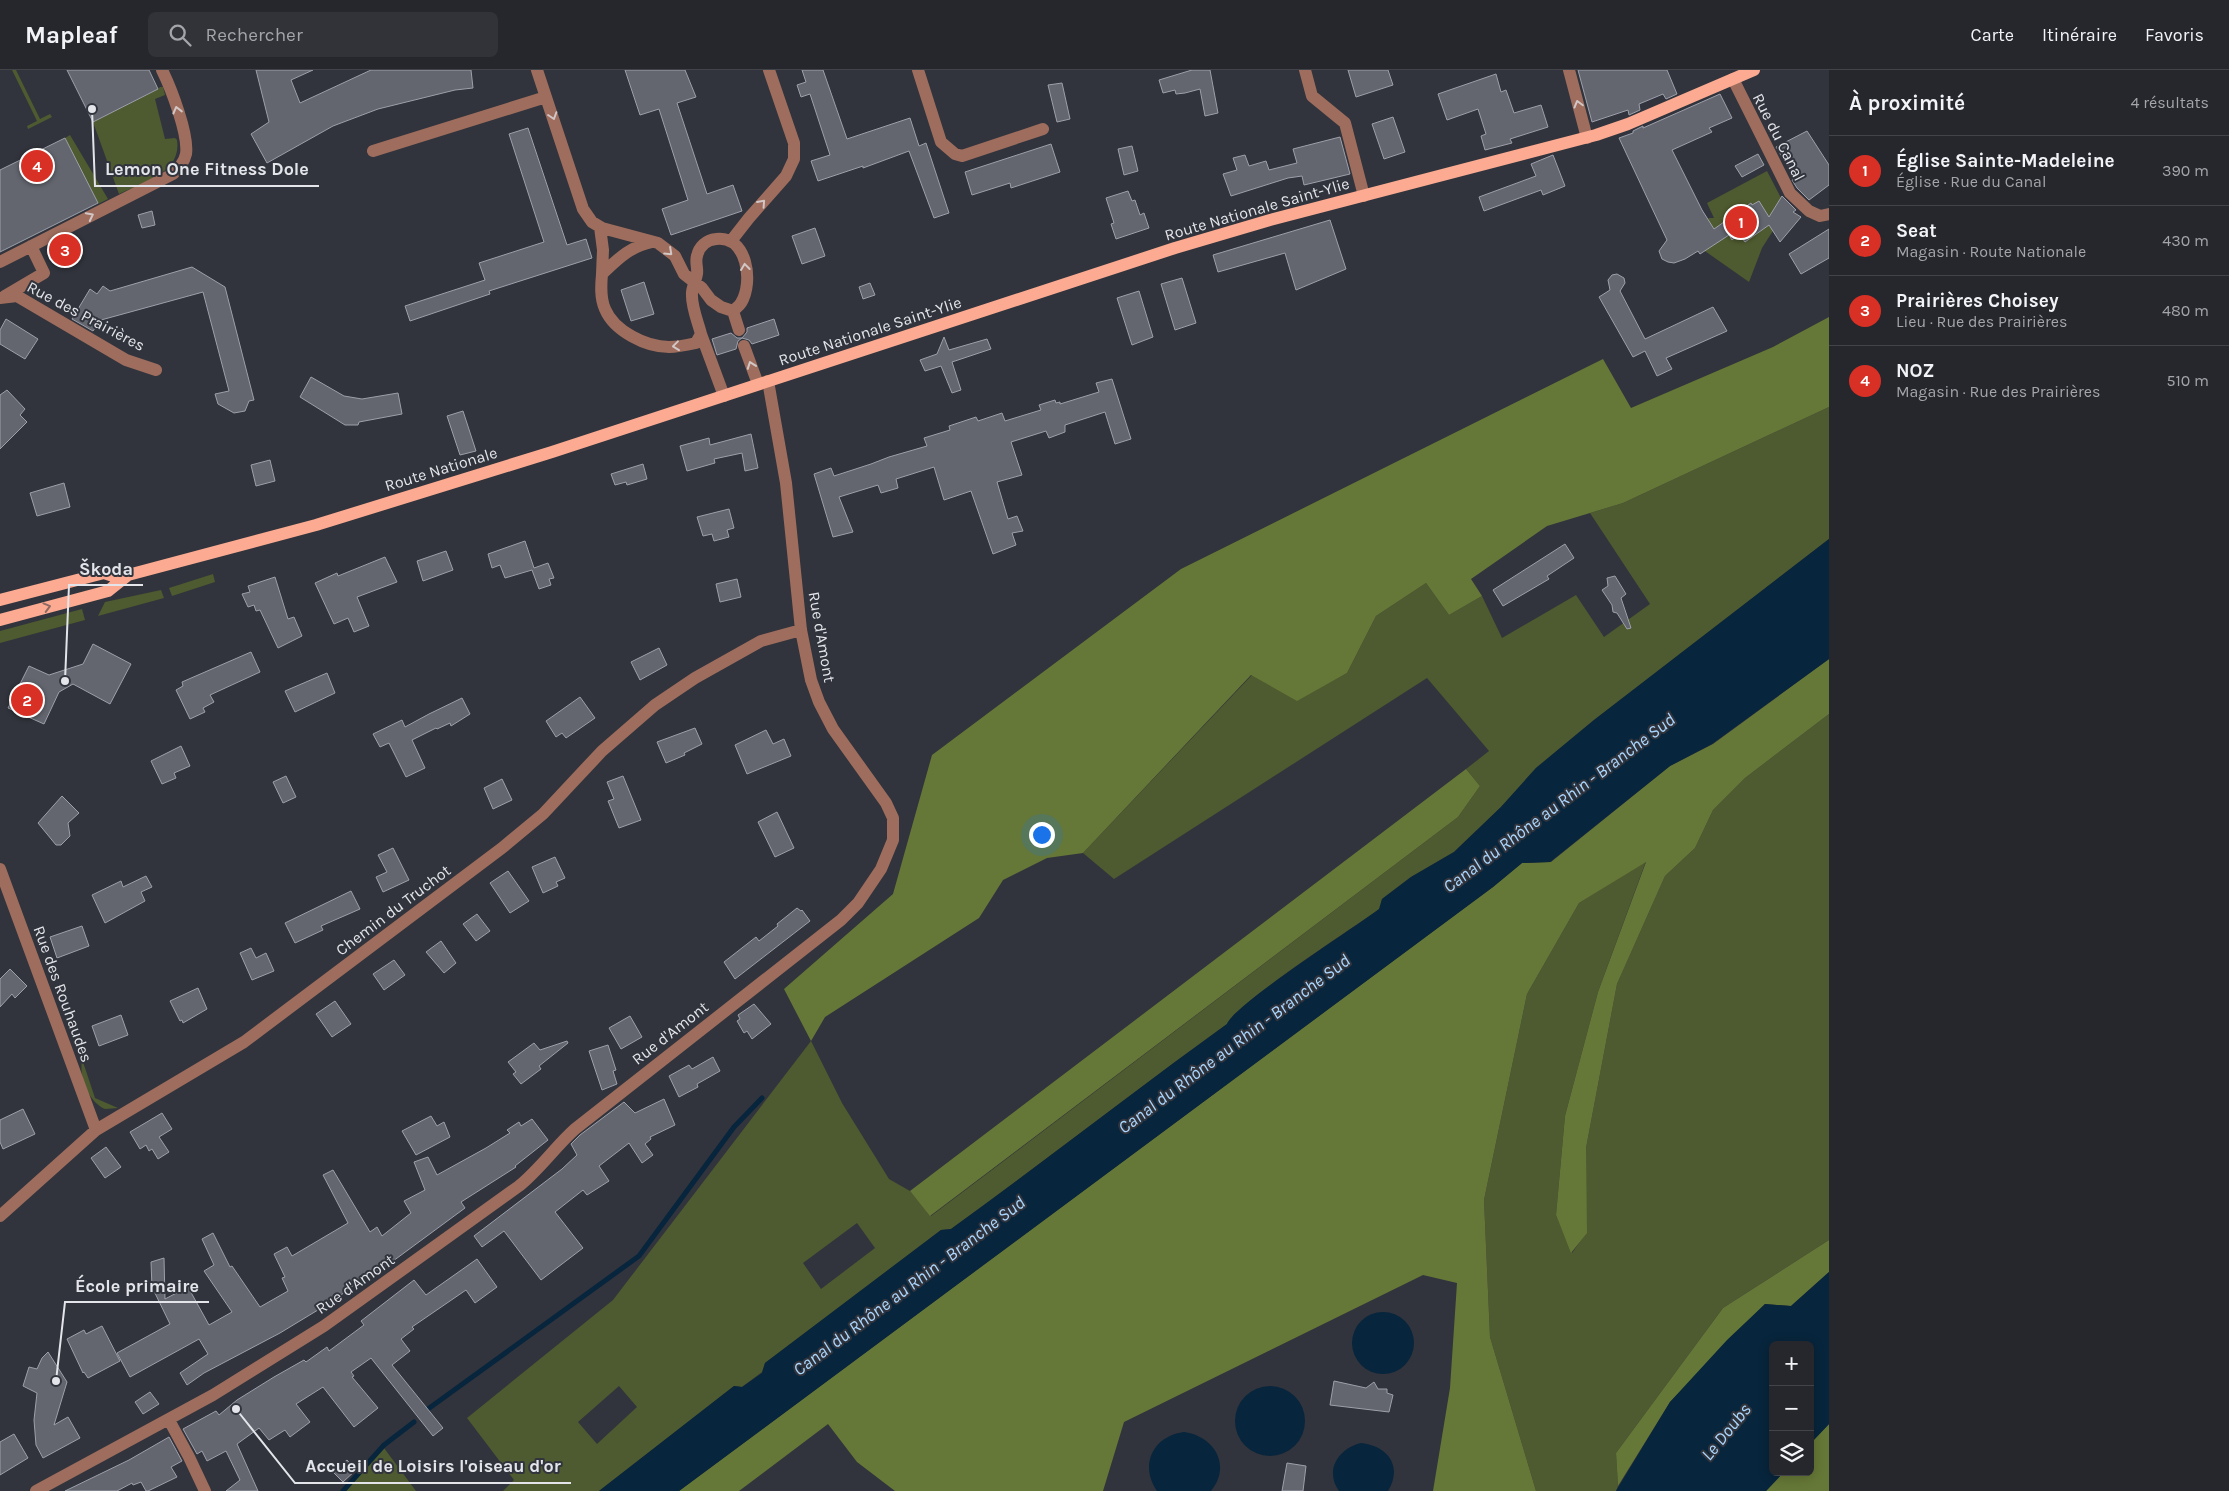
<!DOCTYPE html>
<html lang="fr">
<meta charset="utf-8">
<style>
body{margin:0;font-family:Karla,sans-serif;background:#313339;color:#f1f3f6}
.controls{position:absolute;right:15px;bottom:15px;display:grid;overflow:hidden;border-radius:8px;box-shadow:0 2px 12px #0003}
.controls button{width:45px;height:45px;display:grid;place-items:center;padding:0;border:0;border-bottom:1px solid #424449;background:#25272d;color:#f1f3f6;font:25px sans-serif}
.you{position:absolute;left:1041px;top:764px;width:18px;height:18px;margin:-12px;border:4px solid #fff;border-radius:50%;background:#1a73e8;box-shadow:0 0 0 8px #1a73e833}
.badge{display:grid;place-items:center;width:32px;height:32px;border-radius:50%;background:#d93025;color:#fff;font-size:16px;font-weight:700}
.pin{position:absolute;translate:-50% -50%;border:2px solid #fff;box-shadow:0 1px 5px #0006}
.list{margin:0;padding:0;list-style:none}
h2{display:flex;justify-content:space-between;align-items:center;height:65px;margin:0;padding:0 20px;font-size:21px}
h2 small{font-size:16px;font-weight:400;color:#a3a5aa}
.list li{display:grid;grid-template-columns:32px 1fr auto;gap:15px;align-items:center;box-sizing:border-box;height:70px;padding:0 20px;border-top:1px solid #424449}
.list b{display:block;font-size:19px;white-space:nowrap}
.list p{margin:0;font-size:16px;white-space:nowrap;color:#a3a5aa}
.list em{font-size:16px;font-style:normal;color:#a3a5aa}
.icon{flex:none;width:28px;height:28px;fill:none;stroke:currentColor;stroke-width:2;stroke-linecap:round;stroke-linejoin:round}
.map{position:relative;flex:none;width:1829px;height:1421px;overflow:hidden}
header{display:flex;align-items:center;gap:30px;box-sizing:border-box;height:70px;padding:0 25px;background:#25272d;border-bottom:1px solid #424449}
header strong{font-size:24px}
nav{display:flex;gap:28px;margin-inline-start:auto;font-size:18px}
.search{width:350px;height:45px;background:#313339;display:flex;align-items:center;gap:12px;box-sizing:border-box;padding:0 18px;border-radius:8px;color:#a3a5aa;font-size:19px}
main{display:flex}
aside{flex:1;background:#25272d}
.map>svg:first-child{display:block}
</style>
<header>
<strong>Mapleaf</strong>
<div class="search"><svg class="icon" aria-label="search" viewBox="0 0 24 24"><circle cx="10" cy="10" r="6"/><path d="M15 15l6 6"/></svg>Rechercher</div>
<nav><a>Carte</a><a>Itinéraire</a><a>Favoris</a></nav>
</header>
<main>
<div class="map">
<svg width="1829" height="1421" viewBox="0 0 1829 1421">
<rect width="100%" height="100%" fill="#31343c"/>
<path fill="#4e5a2f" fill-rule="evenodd" d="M12,0H16L40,49L50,44L52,47L28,59L27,56L37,51Z
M160,17H163L165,25L155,29L165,69L175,68L177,70C182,103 142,113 119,124L93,52L158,19Z
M70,65L108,129L98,134L65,68Z
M1767,101L1781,128L1776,156L1762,178L1749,212L1702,179L1700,159L1709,148H1714L1707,133Z
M1829,337V469L1594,650L1536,698L1501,737L1454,782L1411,807L1382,829L1380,839C1355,856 1234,935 1227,954C1134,1021 1044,1092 951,1159L941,1160L765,1293L762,1302L742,1317L734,1316L599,1421H503L514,1410L467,1348L613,1230L811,971L842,1033L889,1109L910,1121L931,1146L1458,747L1480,716L1466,699L1489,681L1427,608L1114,809L1083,783L1252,605L1297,630L1347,603L1376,546L1426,513L1449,545L1482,526L1502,568L1576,525L1604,567L1650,534L1590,443L1623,433ZM857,1153L875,1178L821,1219L803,1193ZM619,1316L637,1337L597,1374L578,1352Z
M213,504L215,512L172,526L169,518Z
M161,520L164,528L98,546L105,532Z
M82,539L85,550L0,573V561Z
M1829,644V1170L1723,1238L1616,1383L1618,1416L1616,1421H1536L1490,1267L1484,1130L1527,924L1579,833L1646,791L1598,922L1565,1046L1556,1145L1572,1183L1586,1163V1078L1617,914L1665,806L1695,778L1713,740L1745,708Z
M82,989L95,1028L118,1038L105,1039C88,1031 79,1008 82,989Z
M384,1378L416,1421H346L370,1391Z"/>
<path fill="#667837" d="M1829,247V337L1623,433L1547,456L1471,509L1482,526L1449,545L1426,513L1376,546L1347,603L1297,631L1251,605L1083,783L1047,788L1003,810L979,848L825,947L811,971L784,919L893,824L932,685L1181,499L1603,289L1631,338L1773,277Z
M1829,589V644L1745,708L1713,740L1695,778L1665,806L1617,914L1586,1078L1587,1163L1571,1183L1556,1145L1565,1046L1598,922L1646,792L1579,833L1527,924L1484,1130L1490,1267L1536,1421H1433L1450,1318L1457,1213L1423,1205L1124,1352L1103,1421H895L857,1392L828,1354L739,1421H679L1493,817L1522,793L1551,792L1670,696L1713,674Z
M1466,699L1480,716L1458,747L930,1146L910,1121Z
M1829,1170V1202L1791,1236L1765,1234L1670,1332L1618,1416L1616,1383L1723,1238Z
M1829,1354V1421H1766L1784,1402H1810V1374Z"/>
<path fill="#07253c" d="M1829,469V589L1712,674L1670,696L1550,792L1522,793L1493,817L679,1421H599L734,1316L742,1317L762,1303L765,1293L941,1160L951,1159C1044,1092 1134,1021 1227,954C1235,934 1354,858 1379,839L1382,829L1411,807L1454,782L1501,737L1536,698L1594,650Z
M1829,1202V1354L1810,1374V1275H1773V1402H1784L1766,1421H1616L1670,1332L1727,1270L1765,1234L1791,1236Z
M1352 1273a31 31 0 1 1 62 0a31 31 0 1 1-62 0Z
M1235 1351a35 35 0 1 1 70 0a35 35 0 1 1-70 0Z
M1184,1362C1214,1366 1232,1395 1211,1421H1157C1139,1395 1153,1366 1184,1362Z
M1361,1373C1388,1376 1403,1396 1388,1421H1339C1324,1400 1339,1378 1361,1373Z"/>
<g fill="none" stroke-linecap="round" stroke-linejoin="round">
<path stroke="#07253c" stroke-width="5" d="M428,1339L639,1186L734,1057L762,1028
M343,1421L384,1375L414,1352"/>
</g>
<path fill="#63666f" stroke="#9da0aa" d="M67,0H149L158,19L93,52Z
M256,0H313L291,10L300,33L371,0H471L473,18L455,20L378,39L333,56L267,93L251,64L269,52Z
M625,0H685L696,27L677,33L707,124L733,115L742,141L671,165L662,139L688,130L659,39L640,45Z
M802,0H823L847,69L910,48L919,76L926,73L949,143L934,148L909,81L863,98V96L818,111L811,91L830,85L810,24L801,27L797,15L806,12Z
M1192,0H1210L1218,43L1205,46L1200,19L1185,23L1176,24L1175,20L1163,23L1159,10Z
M1348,0H1388L1393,15L1356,27Z
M1578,0H1667L1677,24L1666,29L1663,24L1639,34L1640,40L1629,45L1628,40L1592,52Z
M1496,4L1501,22L1506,20L1514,43L1541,35L1548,57L1510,69L1512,73L1485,80L1481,66L1486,64L1478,39L1447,50L1438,24Z
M1062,13L1070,49L1057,52L1048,15Z
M1720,24L1732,48L1709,58L1712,62L1672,80L1702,140L1714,159L1751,133L1752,135L1759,131L1769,147L1782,126L1796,140L1793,142L1801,147L1780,172L1769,155L1745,172L1739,164L1732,170L1729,165L1700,184L1698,181L1685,189L1674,193L1668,192L1662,189L1659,181L1667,170L1619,68L1633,63V61L1643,56V58Z
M1393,47L1405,82L1384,89L1372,54Z
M528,58L567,175L586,169L592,188L489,221L490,224L410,251L405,236L485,210L479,193L544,172L509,64Z
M1807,61L1829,95V115L1809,130L1797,118L1792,110L1795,107L1776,77Z
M1340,67L1350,104L1304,115L1302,106L1288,108L1231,126L1223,104L1237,100L1233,88L1245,85L1249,96L1266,91L1269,100L1297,93L1293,79Z
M65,68L98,133L0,182V100Z
M1051,74L1060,102L1011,118L1010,113L972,125L965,102Z
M1132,76L1138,101L1124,105L1118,79Z
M1758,84L1764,95L1742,107L1735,96Z
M1553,85L1565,116L1543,125L1541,120L1484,141L1479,127L1536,106L1531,94Z
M1128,121L1132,131L1135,130L1140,145L1144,143L1149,158L1116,169L1111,154L1114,153L1106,128Z
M152,141L155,155L142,158L138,145Z
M1330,150L1346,199L1296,220L1285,183L1218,202L1213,185Z
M815,158L825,186L802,194L792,166Z
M1829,159V188L1801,204L1789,184Z
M192,197L225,217L254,330L249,331L245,341L234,343L218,334L215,324L229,321L203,222L101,250L93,261L72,249L90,219L97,224L103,216L110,221Z
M1617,204L1624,208L1625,213L1620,221L1645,269L1713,237L1727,261L1666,288L1672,299L1657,306L1645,281L1633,287L1599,227L1610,220L1608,210L1612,205Z
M1182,208L1196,253L1175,260L1161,214Z
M644,212L654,244L631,251L621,220Z
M870,213L875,225L863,229L859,217Z
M1139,221L1153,267L1132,275L1117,228Z
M6,249L38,269L25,289L0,274V260Z
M774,249L779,265L752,274L749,270L742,268L738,271L736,279L717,285L712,269L731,263L737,268H742L747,262V258Z
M944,267L949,280L987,269L991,279L952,292L961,320L952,323L941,296L925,301L920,290L937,284Z
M311,307L344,326L362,329L398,323L402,344L359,352L358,355H345L300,327Z
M1112,309L1131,369L1115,374L1105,342L1065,355V362L1049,368L1046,361L1011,372L1022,405L997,412L1008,449L1017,446L1023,461L1012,463L1016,475L993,484L971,421L944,430L934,397L896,409L898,418L881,423L878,415L839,427L853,462L833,467L814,404L831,398L834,406L871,394L889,387L927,376L924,368L950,360L949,356L976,347L978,351L1002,343L1005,351L1041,340L1039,335L1055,330L1056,333L1060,332V334L1099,322L1096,313Z
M7,320L25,339L20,345L27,352L0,379V325Z
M463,341L476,381L460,385L447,346Z
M751,364L758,398L745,401L742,383L714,389L715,393L687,401L680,376L709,368L710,375Z
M270,390L275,411L256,416L251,395Z
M643,394L647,409L627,415L626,412L615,415L611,404Z
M64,413L70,437L37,446L30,423Z
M729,439L734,458L727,460L729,467L714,471L712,464L703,466L697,447Z
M525,471L534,498L548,493L554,508L549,509L551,515L539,519L532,500L505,508L500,495L492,498L488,484Z
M1565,474L1574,488L1547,506L1549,509L1503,536L1493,520Z
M446,481L453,500L423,511L417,491Z
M385,487L397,512L357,527L369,556L354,562L348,548L334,554L315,513L337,503L338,506Z
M1615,506L1626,524L1621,528L1631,558L1627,559L1617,543L1613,542L1612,535L1602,520L1608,516L1607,508Z
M275,507L288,549L294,547L302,566L278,578L260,540L256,541L254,535L248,537L242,524L250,522L248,516Z
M737,509L741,527L720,532L716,514Z
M93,574L131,594L110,634L73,614L59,622L44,654L8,638L29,596L49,605L83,594Z
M659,578L667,595L640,610L631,592Z
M251,582L260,602L210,625L214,632L203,638L205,642L190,649L176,620L183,616L182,612Z
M327,603L335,623L295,642L285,621Z
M580,627L595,648L566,668L562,663L556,667L546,651Z
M462,628L470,644L451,656L450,653L437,659L436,658L412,670L425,698L406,707L389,673L380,677L373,664L402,650L405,657L429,644Z
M695,658L702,674L684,683L685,685L666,693L657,672Z
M766,660L773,674L784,669L791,686L747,704L735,675Z
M181,676L190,696L174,703L176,708L162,714L151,691Z
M286,706L296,727L283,733L273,712Z
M623,706L641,750L619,758L608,731L614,729L607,712Z
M502,709L512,730L493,739L484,718Z
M62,726L79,743L68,753L70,766L61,775H56L38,753Z
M777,742L794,778L775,787L758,752Z
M393,778L409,810L383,822L376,807L387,802L378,785Z
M555,787L565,808L556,812L558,816L543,823L532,797Z
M508,801L529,831L510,843L490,813Z
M146,806L152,817L141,822L145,831L105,853L92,825L121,811L123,817Z
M351,821L360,839L321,856L323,860L295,873L285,853Z
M797,838L801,841L802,840L810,851L735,909L724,892L756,867L759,871L778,856L777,854Z
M477,844L490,861L476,871L463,854Z
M82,856L89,876L57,888L50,867Z
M441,871L456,893L444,903L426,882Z
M251,878L256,888L266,883L274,901L252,910L240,883Z
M394,890L405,905L384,920L373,904Z
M10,899L27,916L15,928L12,924L0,937V909Z
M198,918L207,939L183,953L182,950L180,951L170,931Z
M335,931L351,954L332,967L316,944Z
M754,934L771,954L752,969L747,961L744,963L737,951L740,949L738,945Z
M121,945L128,965L99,976L92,956Z
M630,946L642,967L621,979L609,958Z
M567,971L568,973L539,996L541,999L521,1014L513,1004L516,1002L508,992L534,973L540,980Z
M608,975L616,1000L613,1001L617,1014L602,1020L589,981Z
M713,987L720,1001L697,1014L698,1017L679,1027L669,1006L689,995L692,999Z
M664,1029L675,1055L650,1067L651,1069L645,1074L653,1085L642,1093L629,1073L599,1096L609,1111L587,1125L583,1120L555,1142L583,1178L541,1210L504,1161L482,1177L474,1166L562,1099L577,1085L571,1074L580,1065L624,1032L635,1043Z
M23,1039L35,1064L3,1079L0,1072V1050Z
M162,1043L172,1059L159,1067L169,1082L158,1089L152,1079L149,1081L146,1075L140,1079L130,1062Z
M431,1046L437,1056L444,1052L450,1067L416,1085L402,1061Z
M532,1049L548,1070L515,1096L516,1097L461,1132L465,1138L389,1194L360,1210L336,1229L280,1263L204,1303L187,1315L180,1303L208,1284L199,1269L130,1307L117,1283L170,1254L152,1217L151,1192L164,1188L165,1229L188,1217L209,1255L232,1242L204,1201L214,1195L202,1169L213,1163L230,1197L232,1196L260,1237L288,1221L282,1208L285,1207L274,1184L287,1177L292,1186L348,1153L323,1105L333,1100L370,1162L377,1157L382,1166L411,1143L404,1131L425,1120L414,1092L428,1087L437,1105L486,1078L510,1063L507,1060L519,1052L521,1056Z
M106,1077L121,1097L105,1108L91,1088Z
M477,1189L497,1217L475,1233L466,1220L412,1257L414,1259L401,1269L410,1281L392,1295L443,1358L433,1366L371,1288L351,1302L354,1306L352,1307L378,1338L354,1357L323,1317L296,1334L310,1352L290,1367L285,1360L269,1370L259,1358L237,1374L258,1421H226L240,1410L226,1381L207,1391L202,1381L197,1384L183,1359L216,1341L219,1345L237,1330L274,1307L304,1290L306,1292L327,1277L329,1281L364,1255L361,1251L414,1210L426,1225Z
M102,1256L120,1291L88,1308L84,1302L83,1303L67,1269L84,1260L86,1264Z
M48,1282L67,1312L54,1355L68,1347L80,1368L43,1388L36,1375L34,1350L37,1323L23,1316L29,1297L37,1299L42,1288Z
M1334,1311L1366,1318L1374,1312L1378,1319H1387V1323L1393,1325L1389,1342L1330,1335Z
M150,1322L159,1334L143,1344L135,1332Z
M14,1364L28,1388L0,1405V1372Z
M169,1367L182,1391L171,1397L177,1407L148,1421H146L141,1412L133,1415L132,1413L117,1421H65L129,1390Z
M347,1390L356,1400L343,1412L333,1402Z
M1287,1393L1306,1396L1303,1421H1282Z"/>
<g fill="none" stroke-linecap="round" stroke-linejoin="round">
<path stroke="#9f6d5d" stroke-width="12" d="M537,0L583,139L592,152L602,158L658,173L675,186L684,204L702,218L711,230L721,237L733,241
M918,0L941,72L955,84L962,86L1043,59
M1305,0L1312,26L1345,53L1364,126
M1569,0L1587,68
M1733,9L1790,123L1809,141L1820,146L1829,144
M373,81L546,27
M600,157L603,180L602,204
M731,171L749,148L786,106L794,89V73L769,0
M652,172C629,177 618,189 602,204C601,215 600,228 605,239C614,261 646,277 669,277C678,277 687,275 696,273L701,264C698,252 691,236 692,223C692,217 696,211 697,204C698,198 695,192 697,186C699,177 706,170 716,169C747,165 754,212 741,233C739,236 735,239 733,241
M0,192L173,104C179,98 184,93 186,84C189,65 171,18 162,0
M5,226L44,203L31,176
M0,228L17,226L126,290L156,300
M733,241L739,260
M701,264L724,326
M744,276L758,314
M0,799L96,1060
M0,1146L96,1060L244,972L502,778L543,744L602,681L655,635L695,608L761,571L801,560
M169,1350L189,1387L205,1421
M36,1421L213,1325L324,1256L519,1116C540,1099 555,1077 575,1059L841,850L858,833L881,799L893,770V748L886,733L833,659L819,632L811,610L801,560L786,413L768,311"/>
<path stroke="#fcaa91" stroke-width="12" d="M0,530L104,503L122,509
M0,550L108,521L128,505L316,455L552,382L1175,178L1270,150L1596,65L1628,54L1754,0"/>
</g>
<defs><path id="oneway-chevron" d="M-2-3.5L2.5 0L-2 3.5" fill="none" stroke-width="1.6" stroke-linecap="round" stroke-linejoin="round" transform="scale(1.25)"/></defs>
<g stroke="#d2c7c7">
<use href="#oneway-chevron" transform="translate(1578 34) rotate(-105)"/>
<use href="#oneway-chevron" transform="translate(177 40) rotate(-104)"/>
<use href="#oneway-chevron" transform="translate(553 46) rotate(72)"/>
<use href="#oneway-chevron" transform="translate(762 133) rotate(-48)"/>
<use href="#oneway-chevron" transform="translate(90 146) rotate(-27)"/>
<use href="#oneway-chevron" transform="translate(669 182) rotate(43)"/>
<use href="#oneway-chevron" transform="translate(745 197) rotate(-97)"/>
<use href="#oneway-chevron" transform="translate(676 276) rotate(173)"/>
<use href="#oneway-chevron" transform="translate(751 295) rotate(-110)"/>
</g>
<use stroke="#8c6962" href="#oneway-chevron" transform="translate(47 537) rotate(-15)"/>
<g text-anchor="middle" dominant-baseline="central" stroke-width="4" stroke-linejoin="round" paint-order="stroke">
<g font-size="16" fill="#e3e5ea" stroke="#31343c">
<text transform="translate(1779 67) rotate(63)">Rue du Canal</text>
<text transform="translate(1257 139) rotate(-16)">Route Nationale Saint-Ylie</text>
<text transform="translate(86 246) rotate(28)">Rue des Prairières</text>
<text transform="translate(870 261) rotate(-18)">Route Nationale Saint-Ylie</text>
<text transform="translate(441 399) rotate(-17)">Route Nationale</text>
<text transform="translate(822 567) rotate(80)">Rue d'Amont</text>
<text transform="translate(393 840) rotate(-37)">Chemin du Truchot</text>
<text transform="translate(63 924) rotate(70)">Rue des Rouhaudes</text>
<text transform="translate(670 963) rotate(-38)">Rue d'Amont</text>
<text transform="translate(355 1214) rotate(-35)">Rue d'Amont</text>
</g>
<g font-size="18" font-style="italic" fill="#aad7ff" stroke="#31343c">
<text transform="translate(1559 733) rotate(-37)">Canal du Rhône au Rhin - Branche Sud</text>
<text transform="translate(1234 974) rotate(-37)">Canal du Rhône au Rhin - Branche Sud</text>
<text transform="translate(909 1216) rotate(-37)">Canal du Rhône au Rhin - Branche Sud</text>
<text transform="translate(1726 1362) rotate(-51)">Le Doubs</text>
</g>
</g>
<path fill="none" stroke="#e3e5ea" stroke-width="2" d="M92 39L95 116H319M65 611L69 515H143M56 1311L65 1232H209M236 1339L295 1413H571"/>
<g fill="#e3e5ea" stroke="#31343c" stroke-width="2">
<circle cx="92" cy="39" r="5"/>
<circle cx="65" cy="611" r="5"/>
<circle cx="56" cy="1311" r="5"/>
<circle cx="236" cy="1339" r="5"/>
</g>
<g font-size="18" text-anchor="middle" font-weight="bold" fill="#e3e5ea" stroke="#31343c" stroke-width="4" stroke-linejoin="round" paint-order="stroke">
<text x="207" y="105">Lemon One Fitness Dole</text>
<text x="106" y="505">Škoda</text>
<text x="137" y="1222">École primaire</text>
<text x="433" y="1402">Accueil de Loisirs l'oiseau d'or</text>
</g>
</svg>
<div class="controls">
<button>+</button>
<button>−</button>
<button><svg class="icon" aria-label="layers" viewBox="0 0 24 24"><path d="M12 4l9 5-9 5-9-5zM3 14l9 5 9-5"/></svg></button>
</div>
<div class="you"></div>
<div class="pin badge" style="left:1741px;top:152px">1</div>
<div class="pin badge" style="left:27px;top:630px">2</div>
<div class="pin badge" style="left:65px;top:180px">3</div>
<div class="pin badge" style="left:37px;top:96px">4</div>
</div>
<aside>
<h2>À proximité<small>4 résultats</small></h2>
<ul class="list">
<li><span class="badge">1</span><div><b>Église Sainte-Madeleine</b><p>Église · Rue du Canal</p></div><em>390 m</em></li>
<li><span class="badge">2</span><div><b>Seat</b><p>Magasin · Route Nationale</p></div><em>430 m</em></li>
<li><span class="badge">3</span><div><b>Prairières Choisey</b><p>Lieu · Rue des Prairières</p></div><em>480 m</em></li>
<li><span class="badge">4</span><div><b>NOZ</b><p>Magasin · Rue des Prairières</p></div><em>510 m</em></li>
</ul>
</aside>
</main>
